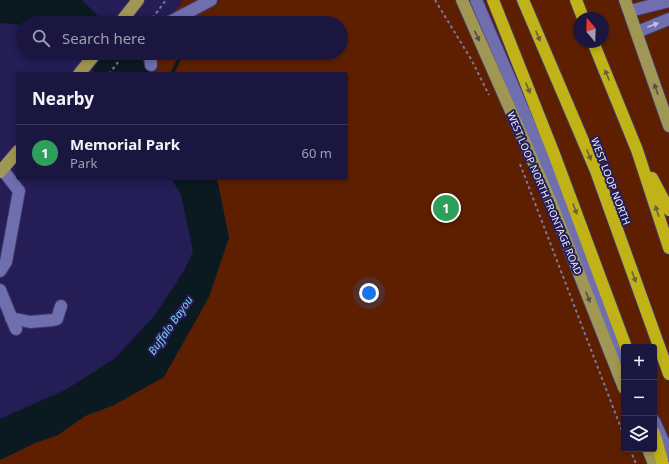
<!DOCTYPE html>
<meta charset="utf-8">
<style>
body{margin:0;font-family:"Noto Sans",sans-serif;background:#241f47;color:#f1f3f6}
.controls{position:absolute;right:12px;bottom:12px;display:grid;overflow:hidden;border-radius:4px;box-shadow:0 2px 6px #0003}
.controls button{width:36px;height:36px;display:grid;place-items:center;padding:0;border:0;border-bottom:1px solid #393559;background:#1b1640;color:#f1f3f6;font:20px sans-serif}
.compass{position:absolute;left:573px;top:12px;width:36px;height:36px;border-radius:50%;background:#1b1640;box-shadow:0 2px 6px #0003;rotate:341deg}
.you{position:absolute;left:369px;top:293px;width:14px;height:14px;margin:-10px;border:3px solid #fff;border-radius:50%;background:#1a73e8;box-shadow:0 0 0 6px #1a73e833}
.badge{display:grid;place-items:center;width:26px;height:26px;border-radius:50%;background:#d93025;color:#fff;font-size:13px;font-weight:700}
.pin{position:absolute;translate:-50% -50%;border:2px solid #fff;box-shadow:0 1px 4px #0006}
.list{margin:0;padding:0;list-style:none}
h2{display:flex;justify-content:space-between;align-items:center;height:52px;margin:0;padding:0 16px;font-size:17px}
h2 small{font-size:13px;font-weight:400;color:#a09fb1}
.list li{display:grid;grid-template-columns:26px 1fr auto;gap:12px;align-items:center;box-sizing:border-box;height:56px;padding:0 16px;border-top:1px solid #393559}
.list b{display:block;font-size:15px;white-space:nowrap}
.list p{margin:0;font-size:13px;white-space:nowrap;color:#a09fb1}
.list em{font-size:13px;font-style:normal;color:#a09fb1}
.icon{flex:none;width:22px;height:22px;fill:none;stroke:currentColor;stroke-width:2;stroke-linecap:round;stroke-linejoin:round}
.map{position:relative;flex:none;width:669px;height:464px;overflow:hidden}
.search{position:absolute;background:#1b1640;box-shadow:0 2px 6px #0003;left:16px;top:16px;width:332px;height:44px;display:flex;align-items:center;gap:10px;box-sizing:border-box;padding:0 14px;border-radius:22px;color:#a09fb1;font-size:15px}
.panel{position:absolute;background:#1b1640;box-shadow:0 2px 6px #0003;left:16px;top:72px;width:332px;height:108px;border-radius:4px}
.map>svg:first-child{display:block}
</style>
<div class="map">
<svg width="669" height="464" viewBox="0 0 669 464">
<rect width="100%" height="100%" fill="#241d56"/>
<path fill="#5e1f00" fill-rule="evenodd" d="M183,0H669V464H0V460L35,443L58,435L85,416L114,405L229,238L217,178H346V74H154L140,57L144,53H341V23H166ZM579,18H603V42H579ZM624,347H654V449H624Z"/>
<path fill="#0a1a20" d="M0,0H82L105,23H23V25L0,23Z
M79,53H136L154,74H96Z
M171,178H217L229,238L209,297L164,377L114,405L85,416L58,435L35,443L0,460V419L67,389L115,358L155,315L185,269L193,251L181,195Z"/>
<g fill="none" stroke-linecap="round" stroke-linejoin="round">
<path stroke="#0a1a20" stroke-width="3.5" d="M172,74L182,53"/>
<g stroke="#413665" stroke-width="14">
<path id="minor" d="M476,0L550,173L624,357
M630,11L669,1
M168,23L211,0
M637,32L669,19
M150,53L151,65
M0,271L6,262L19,191L2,169
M0,290L16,329
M11,318L30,322L53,320L57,319L61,306
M654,421L669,454"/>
</g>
<g stroke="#413665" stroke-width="14">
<path id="major" d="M462,0L550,200L624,388
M625,0L669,126
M120,23L138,0
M79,74L96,53
M0,172L18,151
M648,449L654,464"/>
</g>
<g stroke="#413665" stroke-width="14">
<path id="highway" d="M493,0L554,154L626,347
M523,0L596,171L669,374
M576,0L583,18
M593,42L637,150L669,248
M652,178L669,210
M654,433L663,464"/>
</g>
<path stroke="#7b779e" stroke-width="2" stroke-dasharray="3 3" stroke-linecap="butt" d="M435,0L471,59L489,95
M149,23L166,0
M109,74L125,53
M520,164L624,436
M630,449L636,464"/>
<use href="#minor" stroke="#6f6eaf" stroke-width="12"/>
<use href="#major" stroke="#a09754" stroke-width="12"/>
<use href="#highway" stroke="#c0b217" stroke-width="12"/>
</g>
<defs><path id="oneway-solid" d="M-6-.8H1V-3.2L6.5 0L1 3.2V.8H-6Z"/></defs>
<use fill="#c2c2e3" href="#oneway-solid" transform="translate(653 25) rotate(-20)"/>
<g fill="#564e55">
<use href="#oneway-solid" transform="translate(477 36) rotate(66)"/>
<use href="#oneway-solid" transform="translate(656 89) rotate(-109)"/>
<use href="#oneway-solid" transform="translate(588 297) rotate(68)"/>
</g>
<g fill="#6a603a">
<use href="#oneway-solid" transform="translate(538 36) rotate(67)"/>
<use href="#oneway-solid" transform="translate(607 75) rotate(-112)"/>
<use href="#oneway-solid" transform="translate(528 88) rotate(68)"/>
<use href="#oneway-solid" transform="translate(589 155) rotate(67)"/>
<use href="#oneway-solid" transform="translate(575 209) rotate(70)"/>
<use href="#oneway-solid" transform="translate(657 211) rotate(-108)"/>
<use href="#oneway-solid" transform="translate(634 277) rotate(70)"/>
</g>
<g text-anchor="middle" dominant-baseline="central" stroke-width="4" stroke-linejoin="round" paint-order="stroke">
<g font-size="10" fill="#eff0ff" stroke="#241d56">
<text transform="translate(611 181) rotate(69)">WEST LOOP NORTH</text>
<text transform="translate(545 193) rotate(67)">WEST LOOP NORTH FRONTAGE ROAD</text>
</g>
<g font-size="11" font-style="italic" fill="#7dd2f2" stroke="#241d56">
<text transform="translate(170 325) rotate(-55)">Buffalo Bayou</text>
</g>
</g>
</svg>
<div class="controls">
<button>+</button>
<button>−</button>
<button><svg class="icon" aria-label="layers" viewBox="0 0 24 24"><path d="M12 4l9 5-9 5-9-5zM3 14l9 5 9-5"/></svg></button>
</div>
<svg class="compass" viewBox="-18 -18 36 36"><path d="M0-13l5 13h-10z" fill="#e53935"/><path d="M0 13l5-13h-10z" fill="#a09fb1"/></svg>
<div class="you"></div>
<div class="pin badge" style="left:446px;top:208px;background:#2e9e5b">1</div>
<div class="search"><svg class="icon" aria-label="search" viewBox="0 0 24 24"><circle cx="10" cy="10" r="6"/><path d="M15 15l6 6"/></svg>Search here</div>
<section class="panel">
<h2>Nearby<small></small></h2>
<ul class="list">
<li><span class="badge" style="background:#2e9e5b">1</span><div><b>Memorial Park</b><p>Park</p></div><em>60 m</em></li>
</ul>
</section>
</div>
